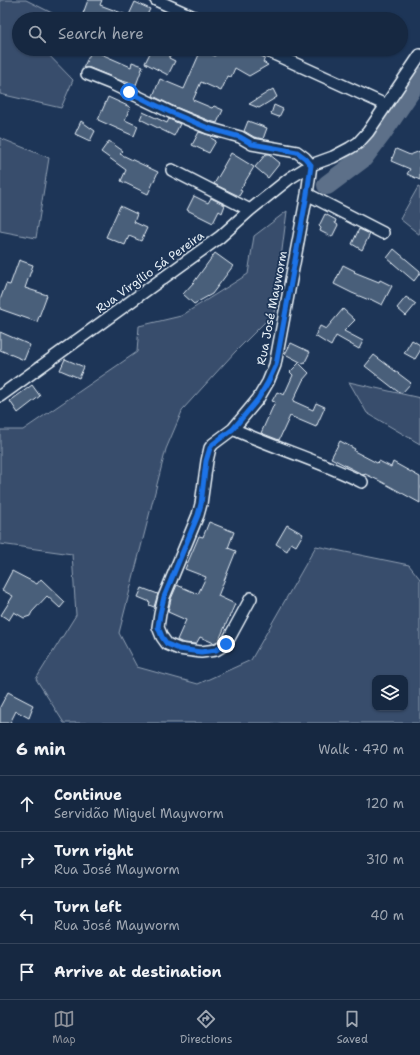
<!DOCTYPE html>
<meta charset="utf-8">
<style>
body{margin:0;font-family:"Shantell Sans",sans-serif;background:#1f3048;color:#f1f3f6}
.controls{position:absolute;right:12px;bottom:12px;display:grid;overflow:hidden;border-radius:8px;box-shadow:0 1px 3px #0004}
.controls button{width:36px;height:36px;display:grid;place-items:center;padding:0;border:0;border-bottom:1px solid #35445a;background:#162841;color:#f1f3f6;font:20px sans-serif}
.stop{position:absolute;width:12px;height:12px;margin:-9px;border:3px solid #1a73e8;border-radius:50%;background:#fff}
.stop.end{background:#1a73e8;border-color:#fff;box-shadow:0 1px 4px #0008}
.list{margin:0;padding:0;list-style:none}
h2{display:flex;justify-content:space-between;align-items:center;height:52px;margin:0;padding:0 16px;font-size:17px}
h2 small{font-size:13px;font-weight:400;color:#9ea6b1}
.list li{display:grid;grid-template-columns:26px 1fr auto;gap:12px;align-items:center;box-sizing:border-box;height:56px;padding:0 16px;border-top:1px solid #35445a}
.list b{display:block;font-size:15px;white-space:nowrap}
.list p{margin:0;font-size:13px;white-space:nowrap;color:#9ea6b1}
.list em{font-size:13px;font-style:normal;color:#9ea6b1}
.icon{flex:none;width:22px;height:22px;fill:none;stroke:currentColor;stroke-width:2;stroke-linecap:round;stroke-linejoin:round}
.map{position:relative;flex:none;width:420px;height:723px;overflow:hidden}
.search{position:absolute;background:#162841;box-shadow:0 1px 3px #0004;left:12px;right:12px;top:12px;height:44px;display:flex;align-items:center;gap:10px;box-sizing:border-box;padding:0 14px;border-radius:22px;color:#9ea6b1;font-size:15px}
.sheet{height:276px;background:#162841}
nav{display:flex;justify-content:space-around;align-items:center;box-sizing:border-box;height:56px;border-top:1px solid #35445a;background:#162841;font-size:11px;color:#9ea6b1}
nav a{display:grid;justify-items:center;gap:2px}
nav .on{color:#8c9099}
.map>svg:first-child{display:block}
</style>
<div class="map">
<svg width="420" height="723" viewBox="0 0 420 723">
<rect width="100%" height="100%" fill="#1d3557"/>
<filter id="ink" filterUnits="userSpaceOnUse"><feTurbulence type="fractalNoise" baseFrequency=".025" numOctaves="2"/><feDisplacementMap in="SourceGraphic" scale="8" xChannelSelector="R" yChannelSelector="G"/><feConvolveMatrix kernelMatrix="1 2 1 2 8 2 1 2 1" color-interpolation-filters="sRGB"/></filter>
<g filter="url(#ink)">
<path fill="#374d6c" stroke="#909fb2" fill-rule="evenodd" d="M0,0H26L54,14L52,19H19V49H43L73,80L61,108L0,94Z
M0,138L49,158L36,238L0,231Z
M418,187L420,188V235L400,219Z
M287,211L274,313L235,352L183,409L166,449L119,633L137,667L198,684L251,660L316,546L409,565L420,579V723H64L36,679L76,615L72,554L0,544V430H23L137,352L139,326L181,316L248,274L254,236ZM375,678H405V708H375Z
M349,382L420,398V444L367,413Z"/>
<g fill="none" stroke-linecap="round" stroke-linejoin="round">
<path stroke="#5d7089" stroke-width="20" d="M327,185L363,158L382,133L420,77"/>
</g>
<path fill="#495e7a" stroke="#e8f1f8" d="M88,0H102L100,5L135,18V19H81Z
M135,2L150,9L145,19H138L129,15Z
M152,49H173L169,58L175,61L168,75L145,63Z
M218,49H248L265,58L263,62L268,65L249,76L235,68L231,77L228,76L221,91L201,82L193,100L212,108L214,106L223,110L217,123L210,121L173,106L153,96L160,79L184,89L201,50L215,56Z
M92,50L131,67L132,62L143,66L136,85L119,80L90,68H83Z
M273,89L277,97L259,108L249,104Z
M108,97L130,107L125,120L138,126L134,136L98,120Z
M274,105L283,109L279,117L271,114Z
M143,112L167,123L169,119L180,124L174,136L140,119Z
M81,121L95,131L90,141L75,134Z
M248,121L267,128L263,139L254,137L244,131Z
M199,132L212,136L211,138L216,141L209,153L192,145Z
M109,141L123,151L120,154L158,172L148,194L121,181L126,170L101,152Z
M396,149L410,155L420,151V180L407,174L410,169L391,161Z
M231,153L254,167L240,190L242,191L239,196L214,184L224,167H223Z
M266,154H269L280,163L268,178L255,167Z
M194,196L208,203L211,198L225,205L222,213L219,211L213,223L187,210Z
M120,206L137,214L134,222L147,228L141,241L129,236L125,245L106,237Z
M325,214L336,220L335,223L338,225L332,237L320,231L321,228L319,226Z
M359,229L370,234L362,250L352,244Z
M394,249L420,271V273L414,281L387,258Z
M215,253L233,266L212,294L194,304L183,294L194,282Z
M19,260L33,265L25,288L47,295L37,322L0,309V300L6,284L10,285Z
M343,265L355,271L354,272L379,282L380,280L392,286L382,305L370,299L369,300L352,293L334,284Z
M406,297L416,304L406,316L397,308Z
M343,309L355,320L344,331L363,341L359,349L336,336L331,346L315,336L320,326L326,329Z
M0,332L30,345L24,360L0,350Z
M412,340L420,345V351L415,359L404,353Z
M291,343L310,352L304,364L285,354Z
M374,355L411,383L402,393L397,391L365,366Z
M65,359L84,367L79,378L60,370Z
M299,363L309,373L303,380L293,401L313,410L316,403L325,407L316,427L290,416L279,440L261,433L275,402L272,401L277,392L284,395L293,375L290,372Z
M32,385L40,396L18,413L10,401Z
M340,441L355,449L354,451L377,463L379,461L391,467L393,462L420,477V503L382,482L365,474L364,475L354,470L331,458Z
M209,522L234,532L228,548L236,551L218,596L235,604L219,640L214,643L200,637L196,644L183,643L177,640L186,620L168,612L171,599L177,585L198,594L206,577L185,569L199,536L203,537Z
M287,525L303,534L296,546L291,543L287,551L276,544Z
M12,571L37,584L41,579L65,602L60,608L47,596L32,612L30,616L24,618L14,612L9,620L1,615L13,596L2,590Z
M142,588L158,594L154,607L149,605L150,602L138,597Z
M8,692L33,705L31,709L32,710L29,718L16,711L10,723H0V707Z"/>
<g fill="none" stroke-linecap="round" stroke-linejoin="round">
<g stroke="#e8f1f8" stroke-width="14">
<path id="minor" d="M156,0L198,19
M263,49L386,105
M87,74L112,84L170,112L208,128L240,137L252,144L297,152L305,158L311,165
M172,170L250,210
M307,194L383,233
M0,396L220,237L250,210L290,178L311,165L333,157L350,148L358,143L368,132L420,55
M233,429C275,448 320,461 362,482
M251,598L226,644L216,650L201,652L179,649L167,644L162,637L158,627L160,614L164,597L198,515L201,504L207,461L210,448L213,444L233,429L258,399L268,382L275,365L307,194L311,165"/>
</g>
<use href="#minor" stroke="#1d3557" stroke-width="11"/>
</g>
</g>
<g fill="none" stroke-linecap="round" stroke-linejoin="round" filter="url(#ink)">
<path stroke="#1a73e8" stroke-width="5" d="M129,92L170,112L208,128L240,137L252,144L297,152L305,158L311,165L307,194L276,365L268,382L258,399L233,429L213,444L210,448L206,461L201,504L198,515L164,597L160,614L158,627L162,637L167,644L179,649L201,652L216,650L226,644"/>
</g>
<g text-anchor="middle" dominant-baseline="central" stroke-width="3.5" stroke-linejoin="round" paint-order="stroke">
<g font-size="12" fill="#e8f1f8" stroke="#1d3557">
<text transform="translate(150 272) rotate(-36)">Rua Virgílio Sá Pereira</text>
<text transform="translate(272 308) rotate(-79)">Rua José Mayworm</text>
</g>
</g>
</svg>
<div class="controls">
<button><svg class="icon" aria-label="layers" viewBox="0 0 24 24"><path d="M12 4l9 5-9 5-9-5zM3 14l9 5 9-5"/></svg></button>
</div>
<div class="stop" style="left:129px;top:92px"></div>
<div class="stop end" style="left:226px;top:644px"></div>
<div class="search"><svg class="icon" aria-label="search" viewBox="0 0 24 24"><circle cx="10" cy="10" r="6"/><path d="M15 15l6 6"/></svg>Search here</div>
</div>
<section class="sheet">
<h2>6 min<small>Walk · 470 m</small></h2>
<ul class="list">
<li><svg class="icon" aria-label="ahead" viewBox="0 0 24 24"><path d="M12 20V5M6 11l6-6 6 6"/></svg><div><b>Continue</b><p>Servidão Miguel Mayworm</p></div><em>120 m</em></li>
<li><svg class="icon" aria-label="right" viewBox="0 0 24 24"><path d="M7 20v-9h11M14 6l5 5-5 5"/></svg><div><b>Turn right</b><p>Rua José Mayworm</p></div><em>310 m</em></li>
<li><svg class="icon" aria-label="left" viewBox="0 0 24 24"><path d="M17 20v-9H6M10 6l-5 5 5 5"/></svg><div><b>Turn left</b><p>Rua José Mayworm</p></div><em>40 m</em></li>
<li><svg class="icon" aria-label="arrive" viewBox="0 0 24 24"><path d="M6 21V4h12l-3 4 3 4H6"/></svg><div><b>Arrive at destination</b></div></li>
</ul>
</section>
<nav>
<a class="on"><svg class="icon" aria-label="map" viewBox="0 0 24 24"><path d="M3 6l6-2 6 2 6-2v14l-6 2-6-2-6 2zM9 4v14M15 6v14"/></svg>Map</a>
<a><svg class="icon" aria-label="directions" viewBox="0 0 24 24"><path d="M12 3l9 9-9 9-9-9zM9 14v-3h6M13 9l2 2-2 2"/></svg>Directions</a>
<a><svg class="icon" aria-label="saved" viewBox="0 0 24 24"><path d="M7 4h10v16l-5-4-5 4z"/></svg>Saved</a>
</nav>
